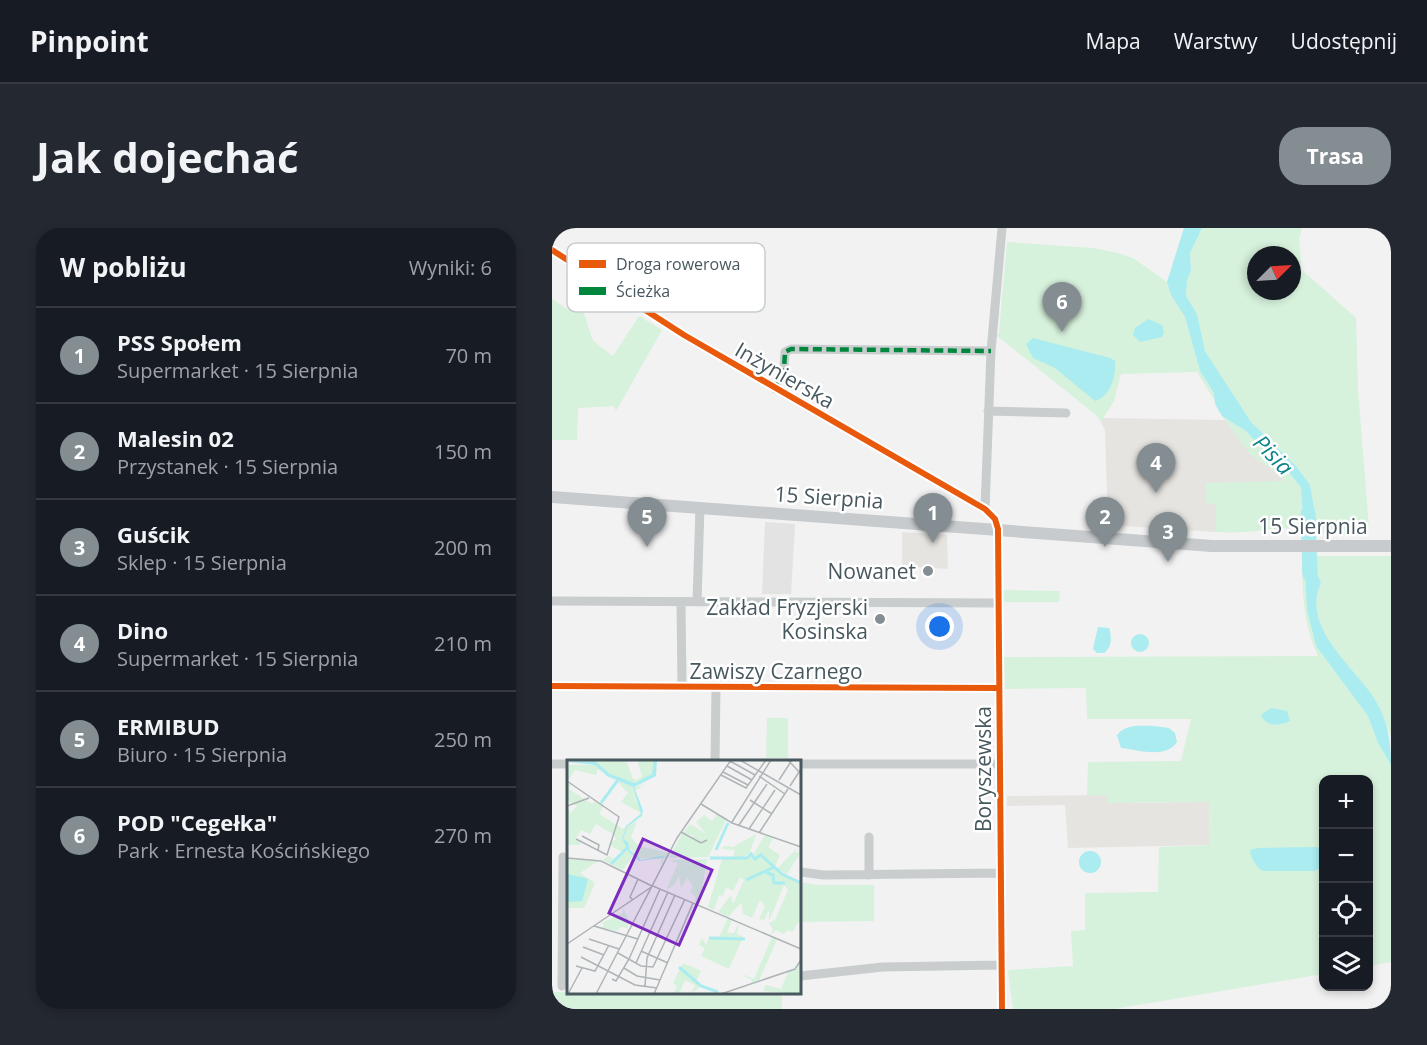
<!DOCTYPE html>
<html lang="pl">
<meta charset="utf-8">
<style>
body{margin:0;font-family:"Open Sans",sans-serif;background:#242831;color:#f1f3f6}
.controls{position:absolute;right:18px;bottom:18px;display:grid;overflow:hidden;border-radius:12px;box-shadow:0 3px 9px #0003}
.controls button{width:54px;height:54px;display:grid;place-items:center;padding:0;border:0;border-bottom:2px solid #363941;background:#171b24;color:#f1f3f6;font:30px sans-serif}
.compass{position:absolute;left:695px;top:18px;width:54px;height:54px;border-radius:50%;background:#171b24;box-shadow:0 3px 9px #0003;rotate:66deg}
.you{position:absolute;left:388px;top:399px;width:21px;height:21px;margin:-15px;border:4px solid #fff;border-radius:50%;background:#1a73e8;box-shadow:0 0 0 9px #1a73e833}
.badge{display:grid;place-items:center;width:39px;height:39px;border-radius:50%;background:#848e92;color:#fff;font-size:20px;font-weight:700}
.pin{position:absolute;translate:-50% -50px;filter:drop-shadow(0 2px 3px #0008)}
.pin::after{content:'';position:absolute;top:32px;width:21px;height:18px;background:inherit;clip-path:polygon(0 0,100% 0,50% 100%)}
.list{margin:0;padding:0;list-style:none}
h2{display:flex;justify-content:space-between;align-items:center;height:78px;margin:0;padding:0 24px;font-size:26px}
h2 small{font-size:20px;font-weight:400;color:#9ea1a6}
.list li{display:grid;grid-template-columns:39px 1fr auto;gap:18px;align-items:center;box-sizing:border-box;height:96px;padding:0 24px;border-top:2px solid #363941}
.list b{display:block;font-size:22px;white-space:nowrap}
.list p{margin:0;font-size:20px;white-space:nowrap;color:#9ea1a6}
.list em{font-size:20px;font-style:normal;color:#9ea1a6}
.icon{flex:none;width:33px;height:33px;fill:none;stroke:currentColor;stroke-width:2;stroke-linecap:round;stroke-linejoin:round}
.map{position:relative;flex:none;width:839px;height:781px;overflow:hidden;border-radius:24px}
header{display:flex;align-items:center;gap:36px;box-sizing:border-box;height:84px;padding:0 30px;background:#171b24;border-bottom:2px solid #363941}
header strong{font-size:28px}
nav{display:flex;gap:33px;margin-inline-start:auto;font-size:21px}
.intro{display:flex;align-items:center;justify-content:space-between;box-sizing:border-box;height:144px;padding:0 36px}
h1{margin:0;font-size:42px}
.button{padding:15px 27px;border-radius:24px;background:#848e92;color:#fff;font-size:21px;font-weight:700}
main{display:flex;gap:36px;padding:0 36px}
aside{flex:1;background:#171b24;border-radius:24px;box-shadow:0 3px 9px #0003}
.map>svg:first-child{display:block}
</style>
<header>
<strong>Pinpoint</strong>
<nav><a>Mapa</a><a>Warstwy</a><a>Udostępnij</a></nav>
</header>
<div class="intro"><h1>Jak dojechać</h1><a class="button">Trasa</a></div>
<main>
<aside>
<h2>W pobliżu<small>Wyniki: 6</small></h2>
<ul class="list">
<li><span class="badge">1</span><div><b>PSS Społem</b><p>Supermarket · 15 Sierpnia</p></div><em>70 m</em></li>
<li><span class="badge">2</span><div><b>Malesin 02</b><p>Przystanek · 15 Sierpnia</p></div><em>150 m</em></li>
<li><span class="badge">3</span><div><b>Guścik</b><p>Sklep · 15 Sierpnia</p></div><em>200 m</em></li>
<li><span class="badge">4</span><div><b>Dino</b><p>Supermarket · 15 Sierpnia</p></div><em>210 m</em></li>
<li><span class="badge">5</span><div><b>ERMIBUD</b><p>Biuro · 15 Sierpnia</p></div><em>250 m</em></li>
<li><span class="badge">6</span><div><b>POD &quot;Cegełka&quot;</b><p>Park · Ernesta Kościńskiego</p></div><em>270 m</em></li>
</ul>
</aside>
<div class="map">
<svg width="839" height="781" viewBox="0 0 839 781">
<rect width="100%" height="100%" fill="#f2f2f2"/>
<path fill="#e6e4e0" d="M551,190L674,192L698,226L729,248L732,254L664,276V304L556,297L553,202L549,194Z
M350,304L395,307L396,341L350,338Z
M556,567V575L657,574L658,617L516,620L513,577L455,578V568Z"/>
<path fill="#e4e3e4" d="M213,294L243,296L239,366H210Z"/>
<path fill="#d6f1dc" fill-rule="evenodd" d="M650,0H750L747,11L750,42L804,90L806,162L817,300L815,308L767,306L758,257L743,237L699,194L653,123L645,86L634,68L635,52L639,43L638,25ZM704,27H740V63H704Z
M455,14L541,20L566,25L581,30L615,54L619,67L633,89L648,143L662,165L663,173L645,144L569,146L562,173L549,194L544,187L444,107L447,105Z
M0,71L18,83L27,71L41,113L61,128L87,88L110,102L64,183L62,178L26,180L25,212H0Z
M670,188L694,203L718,230L743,251L749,259L752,306L748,300C719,300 692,306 664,304V276L653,275L654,255L732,253L729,248L698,226Z
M764,328H839V508C833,495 828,478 819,466C797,436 749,396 769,355L764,342Z
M750,342H753L755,382L764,418L816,488L826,515L839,537V734L817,738L816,552H772L771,746L562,781H461L456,742L521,738L519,703L533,702V665L606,664L607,619L658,617L657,574L556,575V567L535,568L536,534L629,533L639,491H535L534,460L453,461L452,429L766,428C753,401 751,373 750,342Z
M451,362L508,363L507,374H452Z
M215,490H236V530H214Z
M248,654L264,657H322V693L248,694Z
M0,764L230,765V781H0Z"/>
<path fill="#aaecef" d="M632,0H650L638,25L639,43L635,52L634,68L645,86L653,123L699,194L743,237L758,257L767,306H752L749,259L733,240L718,230L694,203L670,188L663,176L662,165L648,143L633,89L619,67L615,54Z
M596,91L610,97L612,104L610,109L588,114L581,107L583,100Z
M481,110L558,130L563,133C564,148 559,168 543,173L503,140L481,130L474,116Z
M752,328H764V342L769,355C749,397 798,436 820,467C835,489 839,511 839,537L826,515L816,488L764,418L755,382L753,343L750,342Z
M546,399L557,400C560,409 560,419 552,425H545L541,421Z
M579 415a9 9 0 1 1 18 0a9 9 0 1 1-18 0Z
M719,480L735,483L738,493C727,498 714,499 709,487Z
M602,498L617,500L623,505L625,514C614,531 587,522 569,520L565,507C574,496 588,498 602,498Z
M765,619L771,624V639L762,643H711C705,640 698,629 698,622L707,620Z
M527 634a11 11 0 1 1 22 0a11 11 0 1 1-22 0Z"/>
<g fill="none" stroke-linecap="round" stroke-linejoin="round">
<path stroke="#aaecef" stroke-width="15" d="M756,286L758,346"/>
<path stroke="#c9cdce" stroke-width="9" d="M0,22L132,107L433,281L443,291L446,301L450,781
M223,161L232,141L233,124L239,121L439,123
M436,183L514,185
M433,281L439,123L450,0
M0,373L447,375
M129,374L130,459
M145,374L148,279
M0,458L447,460
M163,534L164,459
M0,536H16
M248,536H448
M317,609V647
M248,644L272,647L448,645
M248,748L331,739L449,737
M10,758L11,629"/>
<path stroke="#c7cbcd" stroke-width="12" d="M0,269L660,318H839"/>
<path stroke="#00873e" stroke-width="4.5" stroke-dasharray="9 4.5" stroke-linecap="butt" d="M223,161L232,141L233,124L239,121L439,123"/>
<g stroke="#fff" stroke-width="10">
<path id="cycleway" d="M0,22L132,107L433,281L443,291L446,301L450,781
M0,458L447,460"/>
</g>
<use href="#cycleway" stroke="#e8590c" stroke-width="6"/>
</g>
<g fill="#848e92" stroke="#fff" stroke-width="2">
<circle cx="376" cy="343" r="6"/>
<circle cx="328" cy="391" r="6"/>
</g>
<g text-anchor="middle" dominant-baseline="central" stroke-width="5" stroke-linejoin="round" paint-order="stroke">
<g font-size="21" fill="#48585f" stroke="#fff">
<text transform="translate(233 147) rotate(30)">Inżynierska</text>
<text transform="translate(277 269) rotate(4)">15 Sierpnia</text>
<text x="761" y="298">15 Sierpnia</text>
<text x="224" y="443">Zawiszy Czarnego</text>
<text transform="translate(431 541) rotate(-90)">Boryszewska</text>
</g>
<g font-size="21" fill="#48585f" stroke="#fff" text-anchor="end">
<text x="364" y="343">Nowanet</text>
<text x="316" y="379">Zakład Fryzjerski<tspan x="316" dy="24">Kosinska</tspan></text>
</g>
<g font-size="22" font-style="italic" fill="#0b8388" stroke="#fff">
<text transform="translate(722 226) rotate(46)">Pisia</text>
</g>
</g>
<g transform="translate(15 532)">
<rect width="234" height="234" fill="#f2f2f2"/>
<path d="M0,0H59L66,19L70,20L75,16L70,0H87V10L80,20L66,23L43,14L28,1ZM0,5H29L40,16L66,27L68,41L72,46L70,44L67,34V27L78,24L67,31L75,50L74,56L59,66L56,75L60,67L70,61L64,77L71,86L102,93L93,106L94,99L70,98L55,76L66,96L56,110L36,100L41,96L49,100L57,93L41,84L49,79L46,74L29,64L23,74L14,70L9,78L14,82L12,85H0V46L3,53L10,46L0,41ZM31,9L50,21L33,44L28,41L25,44L2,29L4,25L0,22L8,10L29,15ZM51,22L61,33L54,42L74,53L56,69L32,54L36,46L34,44ZM150,54L159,60L141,97L102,98L115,74L125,77L127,76L116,73L123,64L139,74L129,62L137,55L145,61ZM189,74L183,93H187L198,75L206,78L201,87L213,95L208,107L204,103L214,114L234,124V165L231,162L226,172L221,170L216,174L209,170L204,175L206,169L202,163L208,160L221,130L217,125L202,161V150L197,160L192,159L198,146L193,140L185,158L176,154L174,143L161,157L151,152L164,135L166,144L177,120L173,117L166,131L159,127L156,136L152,135L147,150L141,147L155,99L180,98L185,94L187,99H190L187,94L183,93L176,97H150H166L168,90L155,89L157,86L166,87ZM231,87L228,92L233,93L220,114L210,109ZM0,99L31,101L13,113L28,123L17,148H0ZM148,99L140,100L132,144L127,142L129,137L123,132L126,126L120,118L114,128L112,116L107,125L99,130L111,103L106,102L103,100ZM56,148L62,160L60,173V168L53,167L51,171L35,168L37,164H32L56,153ZM161,158L165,160L160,173H167L172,163L170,174L176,177L162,209L134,196L138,188L132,185L135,178L139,185L142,178L151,179ZM205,177L210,179L192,221L184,223L185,220L177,216L178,215L187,219ZM234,201V234L196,231L199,225L214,229L221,212L230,209ZM116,203L134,211L129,222L146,231L134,226L124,234L128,225L118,220L112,234L107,233L110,226L106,223Z" fill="#d6f1dc" fill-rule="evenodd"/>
<path d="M87,0H90L89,16L67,27L76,50L75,56L60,67L56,79L61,82L63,90L74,100L95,96L100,97L72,101L62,92L55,79L59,66L74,54L66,27L40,16L28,5L0,2L28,1L43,14L68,23L85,14ZM0,114L21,119L15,141L0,142Z" fill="#aaecef"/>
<path fill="none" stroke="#aaecef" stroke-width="3" d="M34,43L51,20M149,90L161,63M143,98H180L184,94L188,99L194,95L215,114L234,123M44,104L60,88M199,112L206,115L207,123H218M179,120L207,107M142,178L178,179M112,207L134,226L151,232"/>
<path fill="none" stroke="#aeb4b7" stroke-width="1.5" d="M173,0L234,35M221,0L234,14M163,1L188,15M160,6L185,20M156,12L181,25M154,15L179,28L199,0M192,16L218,34M212,20L225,0M0,21L52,57L40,95L9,79M223,26L234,9M183,40L205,54M134,44L165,63L234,87M0,46L22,38M165,62L204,0M172,65L200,24M182,69L208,30M114,72L134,83L140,80M192,73L221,29M15,76L32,85L31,90M0,98L34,101L85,126M66,140L63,137L71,119M27,166L71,179M22,179L52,189M0,184L86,126L234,189M16,187L37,195M74,191L101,203M51,193L74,206L86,207L118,139M14,197L68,225L90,228M69,203L101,132M9,206L28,211L42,185M57,208L70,216L93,220M45,219L49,221L62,199L93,129M78,226L80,198L108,135M1,234L15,208M29,234L110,78L164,0M87,234L126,143M154,234L228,209L234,200"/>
<path fill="#7b2cbf" fill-opacity="0.15" stroke="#7b2cbf" stroke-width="3" d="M76,79L145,110L112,185L42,153Z"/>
<rect width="234" height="234" fill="none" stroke="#48585f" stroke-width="3"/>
</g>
<rect x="15" y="15" width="198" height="69" rx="9" fill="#fff" stroke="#c8cdcf" stroke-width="1.5"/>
<rect x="27" y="32" width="27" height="8" fill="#e8590c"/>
<rect x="27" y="59" width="27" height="8" fill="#00873e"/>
<g font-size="16" fill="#48585f">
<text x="64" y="42">Droga rowerowa</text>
<text x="64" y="69">Ścieżka</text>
</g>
</svg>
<div class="controls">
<button>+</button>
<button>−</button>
<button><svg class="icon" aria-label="locate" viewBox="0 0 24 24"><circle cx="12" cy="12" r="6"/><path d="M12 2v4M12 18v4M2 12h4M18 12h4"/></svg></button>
<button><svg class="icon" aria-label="layers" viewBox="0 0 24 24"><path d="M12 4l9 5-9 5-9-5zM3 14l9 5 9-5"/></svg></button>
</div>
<svg class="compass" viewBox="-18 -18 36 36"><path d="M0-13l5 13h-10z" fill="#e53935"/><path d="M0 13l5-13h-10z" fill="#9ea1a6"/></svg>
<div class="you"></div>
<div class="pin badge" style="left:381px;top:315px">1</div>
<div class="pin badge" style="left:553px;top:319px">2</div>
<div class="pin badge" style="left:616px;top:334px">3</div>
<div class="pin badge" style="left:604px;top:265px">4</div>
<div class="pin badge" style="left:95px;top:319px">5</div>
<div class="pin badge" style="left:510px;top:104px">6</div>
</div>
</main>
